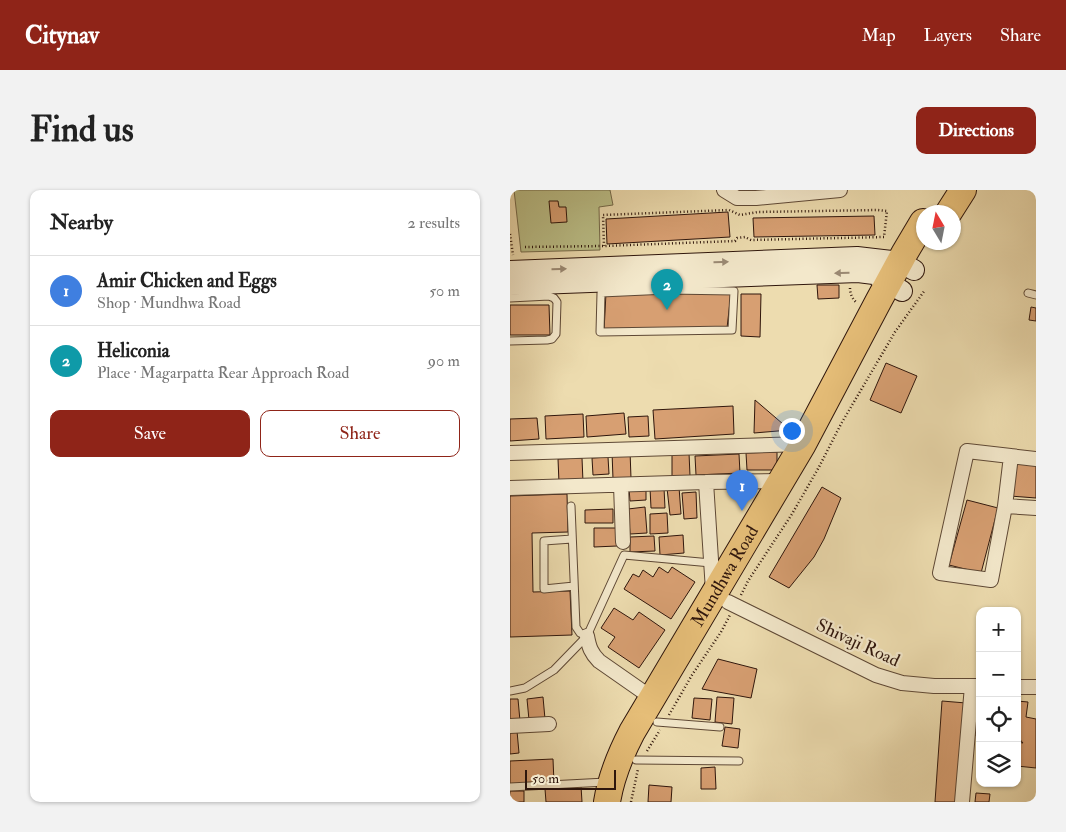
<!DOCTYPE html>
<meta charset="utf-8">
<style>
body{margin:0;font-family:"IM FELL Double Pica",serif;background:#f2f2f2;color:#222}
.controls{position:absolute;right:15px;bottom:15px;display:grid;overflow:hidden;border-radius:10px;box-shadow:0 1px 4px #0004}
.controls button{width:45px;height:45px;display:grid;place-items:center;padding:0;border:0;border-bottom:1px solid #e0e0e0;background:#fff;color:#222;font:25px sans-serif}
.compass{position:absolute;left:406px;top:15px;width:45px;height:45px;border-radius:50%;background:#fff;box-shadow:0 1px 4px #0004;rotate:350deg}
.scale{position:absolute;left:15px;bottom:12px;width:91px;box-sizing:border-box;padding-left:5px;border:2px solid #2f160c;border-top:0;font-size:14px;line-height:18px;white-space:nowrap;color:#2f160c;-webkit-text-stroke:4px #f3e8cb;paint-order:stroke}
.you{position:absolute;left:281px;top:240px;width:18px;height:18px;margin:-12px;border:4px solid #fff;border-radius:50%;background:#1a73e8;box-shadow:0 0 0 8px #1a73e833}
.badge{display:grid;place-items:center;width:32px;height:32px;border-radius:50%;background:#8f2418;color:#fff;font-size:16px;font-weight:700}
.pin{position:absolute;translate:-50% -41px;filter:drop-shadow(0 1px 2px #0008)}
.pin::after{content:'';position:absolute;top:26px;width:18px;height:15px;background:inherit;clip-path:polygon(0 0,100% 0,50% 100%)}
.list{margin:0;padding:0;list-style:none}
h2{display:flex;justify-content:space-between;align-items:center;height:65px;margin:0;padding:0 20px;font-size:21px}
h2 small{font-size:16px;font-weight:400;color:#767676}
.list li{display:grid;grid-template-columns:32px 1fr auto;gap:15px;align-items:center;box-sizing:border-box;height:70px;padding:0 20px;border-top:1px solid #e0e0e0}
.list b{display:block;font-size:19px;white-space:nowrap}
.list p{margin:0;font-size:16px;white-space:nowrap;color:#767676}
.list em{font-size:16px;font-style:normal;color:#767676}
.actions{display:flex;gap:10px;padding:15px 20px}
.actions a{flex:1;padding:11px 0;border:1px solid #8f2418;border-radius:10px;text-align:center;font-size:18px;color:#8f2418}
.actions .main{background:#8f2418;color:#fff}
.icon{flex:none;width:28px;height:28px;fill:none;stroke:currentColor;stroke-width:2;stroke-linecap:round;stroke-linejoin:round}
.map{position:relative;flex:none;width:526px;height:612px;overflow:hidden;border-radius:10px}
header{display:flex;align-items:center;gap:30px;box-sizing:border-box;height:70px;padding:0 25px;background:#8f2418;color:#fff}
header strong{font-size:24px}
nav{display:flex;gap:28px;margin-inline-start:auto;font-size:18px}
.intro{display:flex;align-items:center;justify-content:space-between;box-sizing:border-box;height:120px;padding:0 30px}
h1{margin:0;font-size:35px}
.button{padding:12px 22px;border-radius:10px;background:#8f2418;color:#fff;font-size:18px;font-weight:700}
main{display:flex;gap:30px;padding:0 30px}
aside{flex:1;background:#fff;border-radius:10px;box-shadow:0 1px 4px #0004}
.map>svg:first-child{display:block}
</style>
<header>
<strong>Citynav</strong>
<nav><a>Map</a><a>Layers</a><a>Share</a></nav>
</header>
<div class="intro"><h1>Find us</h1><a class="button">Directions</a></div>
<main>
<aside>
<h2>Nearby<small>2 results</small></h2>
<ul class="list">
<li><span class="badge" style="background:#3f7fe0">1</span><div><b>Amir Chicken and Eggs</b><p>Shop · Mundhwa Road</p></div><em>50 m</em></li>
<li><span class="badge" style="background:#0f9aa8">2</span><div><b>Heliconia</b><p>Place · Magarpatta Rear Approach Road</p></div><em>90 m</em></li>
</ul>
<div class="actions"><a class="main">Save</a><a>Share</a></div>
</aside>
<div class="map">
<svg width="526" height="612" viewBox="0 0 526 612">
<rect width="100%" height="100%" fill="#eddcaf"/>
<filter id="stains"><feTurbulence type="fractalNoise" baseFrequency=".004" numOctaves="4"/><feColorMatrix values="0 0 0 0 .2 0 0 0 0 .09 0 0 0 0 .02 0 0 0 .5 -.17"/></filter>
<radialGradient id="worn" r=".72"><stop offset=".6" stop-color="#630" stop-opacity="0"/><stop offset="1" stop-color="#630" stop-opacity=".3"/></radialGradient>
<path fill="#bbbf88" stroke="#756a4a" d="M4,0H100L103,15L89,17L90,60L11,62Z"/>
<path fill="#d79f72" stroke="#2f160c" d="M39,11H48L49,17H56L57,32L41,33Z
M218,22L220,47L97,54L96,29Z
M364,26L365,45L244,47L243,28Z
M307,95H329V108L308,109Z
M96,103H221L217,138L94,141Z
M231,104H251L250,147L231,146Z
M0,115H39L40,145H0Z
M521,117L526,118V131L519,130Z
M376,173L407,186L391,223L360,210Z
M245,210L280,240L244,243Z
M223,216L224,244L145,249L143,220Z
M114,223L116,244L77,247L76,226Z
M73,224L74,247L36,249L35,226Z
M138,226L139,246L119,247L118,227Z
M27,228L29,249L0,251V229Z
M120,261L121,288L103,289L102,262Z
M267,262V280H237L236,263Z
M162,263H179L180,286L162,287Z
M229,264L230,283L186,285L185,266Z
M98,267L99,284L83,285L82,268Z
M72,268L73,292L49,293L48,269Z
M503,274L526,275V308L500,306Z
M136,297V310L120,311L119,298Z
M169,297L171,324L160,325L157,298Z
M312,297L331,308L314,349L304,367L279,398L259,387Z
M140,298H154L155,318H141Z
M186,302L187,328L174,329L172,303Z
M57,304L58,342L22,343L23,402L60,401L62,445L0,447V306Z
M457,310L488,318L471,383L439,375Z
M135,317L137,343L120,344L118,319Z
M103,319V333H75V320Z
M157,323L158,343L140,344V324Z
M84,338H107V356L84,357Z
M173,345L174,363L150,365L149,347Z
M144,346L145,361L120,362V347Z
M149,377L158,383L162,377L185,392L161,429L114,399L123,384L129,387L133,380L143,387Z
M104,418L123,430L129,422L155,440L129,478L98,457L105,447L91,438Z
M208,469L247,479L241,508L192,499Z
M33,507L35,529L19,530L17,509Z
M207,507L224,508L222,534L205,532Z
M184,508L202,509L200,530L182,528Z
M469,508H470V546H466Z
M0,509H8L10,531L0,532Z
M432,511L456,513L448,612H425Z
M507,511L518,512L516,527L526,529V578L507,576V552L513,553L507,546Z
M215,537L230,539L228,558L212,556Z
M7,541L9,563L0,564V542Z
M43,569L44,593L0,595V571Z
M205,577L206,599H191V578Z
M139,595L162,597L161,612H138Z
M71,596L72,612H36L35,599Z
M0,601H14V612H0Z
M466,603L480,604L479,612H465Z"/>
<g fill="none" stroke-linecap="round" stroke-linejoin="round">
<g stroke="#5e4835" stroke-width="9">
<path id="lane" d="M158,90V100L91,103L90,142L222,140L224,101L158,100
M518,103L526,105
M0,108L39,106L44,108L47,112L46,144L42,149L37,150L0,151
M61,316L66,437L70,443L77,446
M62,349L34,351V399L64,396
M0,501L15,498L44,480L77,446L114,365L201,373
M147,532L210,537
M126,570L229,571
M0,597L96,592"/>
</g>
<g stroke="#5e4835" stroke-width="16">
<path id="street" d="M214,0L227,8H246L330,0
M0,263L293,254
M526,269L457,261L430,383L481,390L495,316L526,318
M196,292L203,401
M111,295L113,352
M0,298L196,292L271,291
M495,316L501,266
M218,412L366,485L392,493L424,496H470
M77,446C79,457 81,463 89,471L142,508
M507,497H526
M0,536L39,534
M452,612L462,496"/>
</g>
<g stroke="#2f160c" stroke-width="22">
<path id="secondary" d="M0,81L347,67L390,72L404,80
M0,95L348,82L364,84L392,101"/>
</g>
<g stroke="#2f160c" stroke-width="28">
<g id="highway">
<path d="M439,22L453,0"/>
<path id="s1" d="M97,612C101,587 110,565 122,542L293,254L369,110L394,64L413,32"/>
</g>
</g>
<path stroke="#2f160c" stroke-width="2.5" stroke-dasharray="1 2.5" stroke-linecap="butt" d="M0,44L3,65
M15,57L94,56L225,51L227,48L235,47L241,50L374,47L377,21L368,20L248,22L230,25L219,20L93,25L94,56
M340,98C340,104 343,110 347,113
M231,405L238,391L282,324L309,277L331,234L385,142L415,100
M159,525L182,485L211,442L220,425
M137,561L150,540
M121,612L128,579"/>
<use href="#lane" stroke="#f3e8cb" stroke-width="7"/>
<use href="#street" stroke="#f3e8cb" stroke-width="14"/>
<use href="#secondary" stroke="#f3e8cb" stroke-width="20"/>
<use href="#highway" stroke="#e6be78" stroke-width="26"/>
</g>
<defs><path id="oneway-solid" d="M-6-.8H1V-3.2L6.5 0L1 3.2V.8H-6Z" transform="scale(1.25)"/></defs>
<g fill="#9b8a75">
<use href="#oneway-solid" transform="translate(211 72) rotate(-2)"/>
<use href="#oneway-solid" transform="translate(49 79) rotate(-2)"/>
<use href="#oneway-solid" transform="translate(332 83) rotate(178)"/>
</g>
<g text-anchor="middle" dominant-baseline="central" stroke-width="4.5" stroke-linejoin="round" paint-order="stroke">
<g font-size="18" fill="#2f160c" stroke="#f3e8cb">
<text stroke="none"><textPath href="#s1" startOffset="256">Mundhwa Road</textPath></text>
<text transform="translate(348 453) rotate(25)">Shivaji Road</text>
</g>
</g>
<rect width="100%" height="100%" filter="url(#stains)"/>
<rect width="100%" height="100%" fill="url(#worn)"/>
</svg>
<div class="controls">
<button>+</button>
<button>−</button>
<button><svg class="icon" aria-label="locate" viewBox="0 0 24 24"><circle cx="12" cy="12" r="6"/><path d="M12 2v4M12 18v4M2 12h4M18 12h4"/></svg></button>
<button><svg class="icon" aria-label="layers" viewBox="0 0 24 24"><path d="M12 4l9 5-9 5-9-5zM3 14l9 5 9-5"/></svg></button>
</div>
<svg class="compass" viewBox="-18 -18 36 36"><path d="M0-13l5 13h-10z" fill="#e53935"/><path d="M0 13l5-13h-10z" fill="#767676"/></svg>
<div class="scale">50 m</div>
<div class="you"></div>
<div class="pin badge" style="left:232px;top:321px;background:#3f7fe0">1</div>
<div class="pin badge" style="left:157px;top:120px;background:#0f9aa8">2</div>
</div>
</main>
